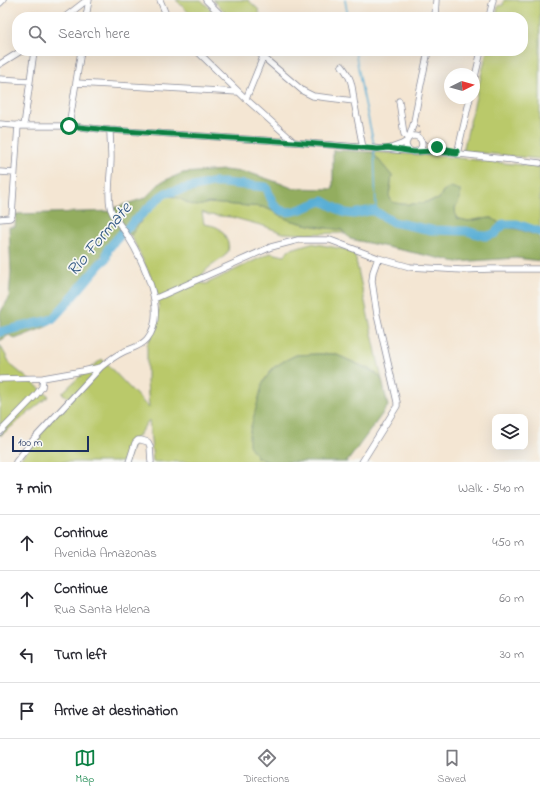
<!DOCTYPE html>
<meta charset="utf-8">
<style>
body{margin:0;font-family:"Indie Flower",sans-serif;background:#f7f7f7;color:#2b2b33}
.controls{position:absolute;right:12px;bottom:12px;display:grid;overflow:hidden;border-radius:8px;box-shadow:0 4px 16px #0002}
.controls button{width:36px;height:36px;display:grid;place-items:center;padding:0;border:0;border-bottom:1px solid #e1e1e2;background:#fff;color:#2b2b33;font:20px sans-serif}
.compass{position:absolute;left:444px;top:68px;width:36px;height:36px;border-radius:50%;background:#fff;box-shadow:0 4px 16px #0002;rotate:85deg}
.scale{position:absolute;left:12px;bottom:10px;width:77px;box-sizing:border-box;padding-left:4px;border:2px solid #1b2f5e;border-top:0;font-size:11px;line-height:14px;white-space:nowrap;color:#1b2f5e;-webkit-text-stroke:3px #f6f6f2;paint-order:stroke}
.stop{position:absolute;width:12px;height:12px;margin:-9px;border:3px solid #0b8043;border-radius:50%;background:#fff}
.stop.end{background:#0b8043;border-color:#fff;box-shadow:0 1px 4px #0008}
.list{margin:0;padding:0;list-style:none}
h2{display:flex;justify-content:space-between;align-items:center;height:52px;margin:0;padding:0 16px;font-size:17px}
h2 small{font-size:13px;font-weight:400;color:#7c7c81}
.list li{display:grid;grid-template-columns:26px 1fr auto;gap:12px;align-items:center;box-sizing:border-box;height:56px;padding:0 16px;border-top:1px solid #e1e1e2}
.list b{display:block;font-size:15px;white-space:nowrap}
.list p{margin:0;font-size:13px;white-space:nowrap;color:#7c7c81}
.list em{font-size:13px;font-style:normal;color:#7c7c81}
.icon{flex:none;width:22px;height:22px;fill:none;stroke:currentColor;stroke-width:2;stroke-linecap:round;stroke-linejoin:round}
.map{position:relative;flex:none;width:540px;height:462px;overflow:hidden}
.search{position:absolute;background:#fff;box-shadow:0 4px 16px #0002;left:12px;right:12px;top:12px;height:44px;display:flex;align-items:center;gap:10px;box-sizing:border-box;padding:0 14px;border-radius:16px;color:#7c7c81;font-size:15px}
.sheet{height:276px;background:#fff}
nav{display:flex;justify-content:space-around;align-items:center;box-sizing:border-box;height:56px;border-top:1px solid #e1e1e2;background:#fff;font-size:11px;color:#7c7c81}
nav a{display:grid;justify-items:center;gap:2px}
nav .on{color:#0b8043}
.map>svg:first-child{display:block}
</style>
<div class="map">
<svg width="540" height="462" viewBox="0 0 540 462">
<rect width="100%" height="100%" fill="#f6f6f2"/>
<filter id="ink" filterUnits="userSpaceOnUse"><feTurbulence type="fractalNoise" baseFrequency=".025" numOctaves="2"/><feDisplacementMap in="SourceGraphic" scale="8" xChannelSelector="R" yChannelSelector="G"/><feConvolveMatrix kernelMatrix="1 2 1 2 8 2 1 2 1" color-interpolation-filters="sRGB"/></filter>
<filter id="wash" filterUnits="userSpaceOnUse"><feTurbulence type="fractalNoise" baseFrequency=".012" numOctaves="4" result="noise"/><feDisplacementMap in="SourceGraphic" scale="16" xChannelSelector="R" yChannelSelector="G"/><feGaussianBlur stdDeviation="0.9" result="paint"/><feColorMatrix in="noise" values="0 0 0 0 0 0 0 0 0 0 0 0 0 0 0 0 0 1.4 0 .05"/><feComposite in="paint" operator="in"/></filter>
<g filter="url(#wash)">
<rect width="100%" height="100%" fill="#f4e6d3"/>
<path fill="#bac96b" stroke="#6a7c64" d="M176,0H201L219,17H193Z
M213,0H248L258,9L261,17H230Z
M504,0H540V159L463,151L487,51H523V17H496L498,6L503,5Z
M372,152L440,156L540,167V234L536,235L517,229L505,227L492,218L480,219L468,221L456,218L455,208L460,199L452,187L443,191L439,199C424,203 407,207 392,202L389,196L392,176Z
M162,196C166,196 171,196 175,197C190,202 190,210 208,203L263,207C273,210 280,216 289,219C298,223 309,225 319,227C327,229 339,227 345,233L302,234L283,233L264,226L231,217L209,215L202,212L204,224C215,226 219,226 225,236C227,240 230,246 228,251C223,263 199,267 201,283L206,284L270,253L285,256L288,250L311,243L354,251L382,380L377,374L369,369L335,354H317L296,355L284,361L273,368L263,382L256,457L268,462H153L149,420L133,443L126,462H18L69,398L62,393L78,378L102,359L149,408L147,382V345L155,327L159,307L155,286L131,235L155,202Z
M0,345L11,365L49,396L0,436Z"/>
<path fill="#93ad5f" stroke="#576e5e" d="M333,150L372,152L392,176L389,196L392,202C407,207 424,203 439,199L443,191L451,187L460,190V199L455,208L456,218L468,221L480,219L492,218L505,227L517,229L536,235L540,234V261L516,258L457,262L350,239L342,230C324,228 307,225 289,220C280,217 273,210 263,207L208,203C190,210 191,202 175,197C171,196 167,196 162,196L155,202L131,235H129L123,227L48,326L15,339L9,335L0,341V313L9,298L11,272L9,227H15L16,214L115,211L114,208L145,198L161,182L183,173L224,170L250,173L277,182L292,188L333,189Z
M317,354H335L368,369L377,374L382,380L388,406L347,462H268L257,457L249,445V434L263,382L273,368L284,361L296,355Z"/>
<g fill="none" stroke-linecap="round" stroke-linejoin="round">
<path stroke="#59aed5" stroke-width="1.5" d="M345,0L348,17
M355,51L362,89L374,145L376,208L375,211"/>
<path stroke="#59aed5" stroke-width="9" d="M0,332L46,321L52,319L55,316L67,303L100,264L106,259L108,249L123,232L160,197L166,193L212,183H224L266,187C269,192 271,201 275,206C287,219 307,206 319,202L323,201L345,213L354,214L368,211H374L393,222L431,230L467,231L484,236H487L494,234L504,224H517L540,232"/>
</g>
</g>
<g filter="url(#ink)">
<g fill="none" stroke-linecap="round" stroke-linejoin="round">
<g stroke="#888a98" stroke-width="7">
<path id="minor" d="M160,0L167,17
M206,0L223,17
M0,3L3,0
M65,17L87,0
M86,17L89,0
M435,17L436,0
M489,17L493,0
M197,51L246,99L293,141
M257,51L263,57
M0,64L21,51
M342,66C352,79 352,85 354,101
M0,79L30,81
M474,81L481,51
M76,83L238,92
M246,99L263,57L303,91L313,96L354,101L363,148
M399,101L404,134L408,139
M0,124L24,126H69L110,130L293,142L411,151
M24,126L34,51
M69,126L81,51
M406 144a8 8 0 1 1 16 0a8 8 0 1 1-16 0Z
M409,138L414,122L420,89L428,51
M391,148L402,144L407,141
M417,151H434L540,163
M457,154L470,98
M0,172L14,173
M0,219L10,218L12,215L18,125
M154,299L271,247L298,240H330L378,258L410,267L462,270L491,269H540
M0,379L43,378L83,371L101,367
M0,432L36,395L42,387L43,378
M16,462L34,439L101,367C108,361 115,356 123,352C132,348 140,347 147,339C169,313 142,259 127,235C122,226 111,216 110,206C107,191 111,173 111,158C111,149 110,139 110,130
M129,462L135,443L138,440H141L148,442L150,446L151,462
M362,462L397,406V402L377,315L372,281L373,272L378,258"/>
</g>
<path stroke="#888a98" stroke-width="1" stroke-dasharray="3 3" stroke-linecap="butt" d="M419,125C419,134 423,142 433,145"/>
<use href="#minor" stroke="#fff" stroke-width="5.5"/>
</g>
</g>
<g fill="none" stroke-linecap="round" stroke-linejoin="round" filter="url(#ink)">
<path stroke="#0b8043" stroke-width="5" d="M69,126L110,130L293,142L378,149L388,148L414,152L434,151L457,154V151L437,147"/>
</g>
<g text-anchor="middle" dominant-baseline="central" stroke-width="3.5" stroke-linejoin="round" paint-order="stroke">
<g font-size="18" font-style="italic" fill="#2e5582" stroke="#f6f6f2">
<text transform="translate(100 240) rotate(-50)">Rio Formate</text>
</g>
</g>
</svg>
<div class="controls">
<button><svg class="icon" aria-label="layers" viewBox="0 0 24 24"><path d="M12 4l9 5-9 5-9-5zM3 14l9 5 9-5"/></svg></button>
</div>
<svg class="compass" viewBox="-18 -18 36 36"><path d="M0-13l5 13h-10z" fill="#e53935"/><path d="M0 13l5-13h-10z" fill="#7c7c81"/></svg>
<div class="scale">100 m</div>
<div class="stop" style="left:69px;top:126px"></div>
<div class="stop end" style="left:437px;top:147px"></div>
<div class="search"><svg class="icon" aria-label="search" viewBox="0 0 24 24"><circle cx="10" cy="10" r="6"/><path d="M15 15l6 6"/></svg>Search here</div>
</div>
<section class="sheet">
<h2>7 min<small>Walk · 540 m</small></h2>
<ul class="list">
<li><svg class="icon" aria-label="ahead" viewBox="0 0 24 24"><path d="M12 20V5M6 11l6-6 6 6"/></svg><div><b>Continue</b><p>Avenida Amazonas</p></div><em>450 m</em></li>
<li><svg class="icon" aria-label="ahead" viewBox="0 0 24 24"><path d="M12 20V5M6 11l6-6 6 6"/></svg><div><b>Continue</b><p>Rua Santa Helena</p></div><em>60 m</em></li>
<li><svg class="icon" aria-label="left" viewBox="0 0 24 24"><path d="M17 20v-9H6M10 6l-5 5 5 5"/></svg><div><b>Turn left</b></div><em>30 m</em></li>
<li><svg class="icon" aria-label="arrive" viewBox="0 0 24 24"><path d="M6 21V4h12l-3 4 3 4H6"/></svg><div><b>Arrive at destination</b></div></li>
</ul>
</section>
<nav>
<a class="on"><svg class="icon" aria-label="map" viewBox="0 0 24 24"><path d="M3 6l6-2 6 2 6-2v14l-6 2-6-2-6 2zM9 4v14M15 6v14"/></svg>Map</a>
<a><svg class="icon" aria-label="directions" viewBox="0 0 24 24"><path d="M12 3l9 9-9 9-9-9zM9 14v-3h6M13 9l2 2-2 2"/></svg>Directions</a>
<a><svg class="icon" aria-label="saved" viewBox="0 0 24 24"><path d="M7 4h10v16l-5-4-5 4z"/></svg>Saved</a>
</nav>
